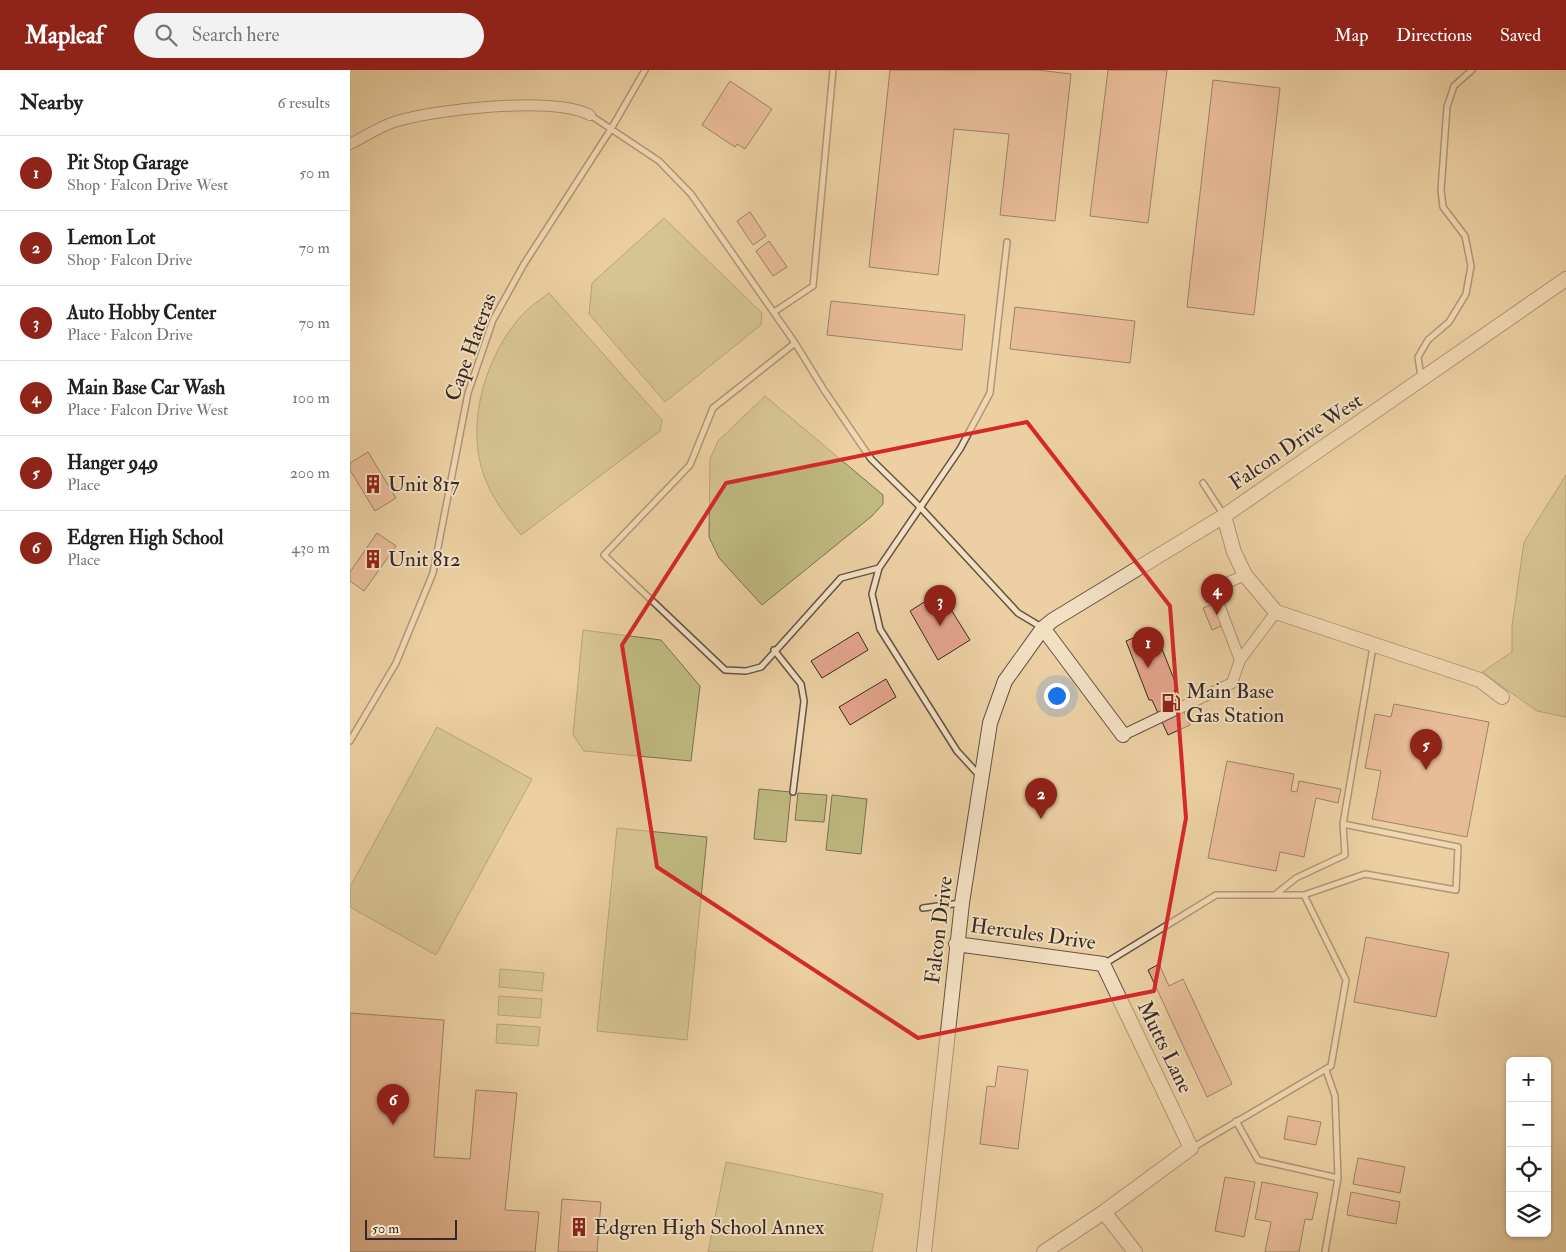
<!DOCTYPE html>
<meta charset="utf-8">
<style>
body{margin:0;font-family:"IM FELL Double Pica",serif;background:#f2f2f2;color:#222}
.controls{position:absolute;right:15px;bottom:15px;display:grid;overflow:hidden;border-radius:8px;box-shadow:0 1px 4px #0004}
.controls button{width:45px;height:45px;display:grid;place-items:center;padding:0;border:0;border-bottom:1px solid #e0e0e0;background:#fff;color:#222;font:25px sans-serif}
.scale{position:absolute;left:15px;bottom:12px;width:92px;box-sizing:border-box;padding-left:5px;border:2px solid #362923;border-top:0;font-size:14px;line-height:18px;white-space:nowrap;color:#362923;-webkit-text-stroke:4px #f3e0c3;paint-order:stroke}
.you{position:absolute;left:706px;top:625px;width:18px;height:18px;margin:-12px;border:4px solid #fff;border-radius:50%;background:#1a73e8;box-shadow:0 0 0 8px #1a73e833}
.badge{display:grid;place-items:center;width:32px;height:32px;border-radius:50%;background:#8f2418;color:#fff;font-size:16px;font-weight:700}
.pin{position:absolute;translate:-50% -41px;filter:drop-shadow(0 1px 2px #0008)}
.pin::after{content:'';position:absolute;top:26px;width:18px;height:15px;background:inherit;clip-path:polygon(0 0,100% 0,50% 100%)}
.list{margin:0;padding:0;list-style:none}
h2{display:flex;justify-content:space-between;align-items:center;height:65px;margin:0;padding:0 20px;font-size:21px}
h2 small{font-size:16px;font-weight:400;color:#767676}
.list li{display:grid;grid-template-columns:32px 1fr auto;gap:15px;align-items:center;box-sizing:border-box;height:75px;padding:0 20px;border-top:1px solid #e0e0e0}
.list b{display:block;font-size:19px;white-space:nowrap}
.list p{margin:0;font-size:16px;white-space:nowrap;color:#767676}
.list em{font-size:16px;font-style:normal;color:#767676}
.icon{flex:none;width:28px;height:28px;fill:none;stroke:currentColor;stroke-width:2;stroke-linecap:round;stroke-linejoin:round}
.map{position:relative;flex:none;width:1216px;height:1182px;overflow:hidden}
header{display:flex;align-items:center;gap:30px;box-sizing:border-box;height:70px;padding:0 25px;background:#8f2418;color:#fff}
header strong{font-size:24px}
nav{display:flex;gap:28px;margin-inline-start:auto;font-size:18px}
.search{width:350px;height:45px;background:#f2f2f2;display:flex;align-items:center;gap:12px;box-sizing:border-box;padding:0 18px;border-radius:28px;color:#767676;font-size:19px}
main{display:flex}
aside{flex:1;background:#fff}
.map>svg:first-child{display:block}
</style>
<header>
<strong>Mapleaf</strong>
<div class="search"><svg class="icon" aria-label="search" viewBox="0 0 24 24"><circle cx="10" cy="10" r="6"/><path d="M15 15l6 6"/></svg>Search here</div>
<nav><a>Map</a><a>Directions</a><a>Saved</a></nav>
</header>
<main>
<aside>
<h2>Nearby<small>6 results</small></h2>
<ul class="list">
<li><span class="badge">1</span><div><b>Pit Stop Garage</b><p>Shop · Falcon Drive West</p></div><em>50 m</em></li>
<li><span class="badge">2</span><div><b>Lemon Lot</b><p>Shop · Falcon Drive</p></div><em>70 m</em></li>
<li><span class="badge">3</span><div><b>Auto Hobby Center</b><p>Place · Falcon Drive</p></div><em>70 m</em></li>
<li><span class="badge">4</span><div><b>Main Base Car Wash</b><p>Place · Falcon Drive West</p></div><em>100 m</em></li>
<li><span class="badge">5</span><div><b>Hanger 949</b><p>Place</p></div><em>200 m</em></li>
<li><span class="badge">6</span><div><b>Edgren High School</b><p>Place</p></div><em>430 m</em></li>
</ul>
</aside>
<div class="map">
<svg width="1216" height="1182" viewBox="0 0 1216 1182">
<rect width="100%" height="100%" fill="#ecd0a3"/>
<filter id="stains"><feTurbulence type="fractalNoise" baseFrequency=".004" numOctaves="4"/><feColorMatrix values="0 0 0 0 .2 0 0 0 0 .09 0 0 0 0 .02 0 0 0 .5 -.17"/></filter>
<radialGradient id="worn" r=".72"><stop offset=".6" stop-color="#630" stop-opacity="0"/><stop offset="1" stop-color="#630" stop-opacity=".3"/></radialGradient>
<path fill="#bfb980" stroke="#7a7152" d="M314,148L412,243L411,255L315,332L239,244L242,213Z
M199,223L312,350L310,361L171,465C156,446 141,427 133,403C116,351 136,285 172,245C180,236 190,230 199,223Z
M415,326L533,425V434L522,446L412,535L369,488L359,467L360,389L368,371Z
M1216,405V647L1187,641L1132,602L1162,582V556L1174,472Z
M233,560L311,570L350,616L341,691L234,681L223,665Z
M87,657L182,709L86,885L0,837V817Z
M409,719L441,722L436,772L404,769Z
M448,723L477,725L474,752L445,750Z
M482,725L517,729L511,784L476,780Z
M267,758L357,767L337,970L247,961Z
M150,899L194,903L192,921L149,917Z
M149,926L192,929L190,948L148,945Z
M147,954L190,957L188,976L146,973Z
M376,1092L533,1124L522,1182H358Z"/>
<path fill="#e4a58d" stroke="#362923" d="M540,0H688L721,4L705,151L650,145L659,64L604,59L588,205L519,197Z
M758,0H817L798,153L740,146Z
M863,10L930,18L904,245L837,237Z
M380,11L422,39L395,79L387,74L385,77L352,55Z
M400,142L416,166L403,175L387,151Z
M419,171L437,197L423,206L406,181Z
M481,231L615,245L612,280L477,265Z
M665,237L785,251L780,293L660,279Z
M18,382L46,428L25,441L0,400V393Z
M27,463L46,476L14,521L0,511V502Z
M590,522L620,570L588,590L560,541Z
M873,530L881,552L862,560L853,538Z
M804,559L828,619L824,620L840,655L818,665L802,630H799L776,571Z
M508,562L518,580L472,608L461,591Z
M536,609L546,627L500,655L489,637Z
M1044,634L1139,652L1117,767L1022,749L1031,701L1015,698L1025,644L1041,647Z
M877,691L944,704L941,721L947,722L949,711L991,719L988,733L966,728L954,787L930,782L926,801L858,788Z
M1016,867L1099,883L1086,947L1004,932Z
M809,894L819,916L833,909L882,1014L857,1027L798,900Z
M0,943L94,950L84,1087L120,1089L126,1020L167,1023L155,1140L189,1142L185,1182H0Z
M648,996L678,1000L668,1079L630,1074L637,1016L645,1017Z
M938,1046L971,1052L966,1075L934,1069Z
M1008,1088L1055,1097L1050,1123L1003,1114Z
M875,1107L905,1112L894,1167L865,1161Z
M912,1112L968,1123L962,1150L955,1149L949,1182H915L921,1152L905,1149Z
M1001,1122L1050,1132L1046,1154L997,1145Z
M212,1129L251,1132L247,1182H208Z"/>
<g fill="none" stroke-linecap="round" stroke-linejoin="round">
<g stroke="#645343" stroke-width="8">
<path id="service" d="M240,45L309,91L341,124L445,273L474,320L521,389L570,437L668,543L693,558
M424,242L463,216L483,0
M445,273L363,338L340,395L254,485L375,600L396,601L411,597L491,508L529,498
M1071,307L1068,287L1078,270L1099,252L1116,224L1121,196L1115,166L1093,137L1091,120L1097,37L1104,16L1122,0
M853,413L873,444
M424,580L451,614L454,631L443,722
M0,671L46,593L83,503L118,323L143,250L174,194L261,59L295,0
M629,705L607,681L530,559L522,524L529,498L610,379L640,323L657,172
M926,824L946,808L995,785L993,754L1023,577
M573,838L611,833
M754,894L866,825H954L1015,804L1106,820L1108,777L993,754
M886,1051L908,1090L988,1108
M842,1078L981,996L996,910L954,825
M975,1182L988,1108L985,1026L976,1000"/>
</g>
<g stroke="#645343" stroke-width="12">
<path id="minor" d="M0,74C14,67 29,57 44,52C85,39 203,26 240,45
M890,590L863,519L895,505
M773,665L882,613L890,590L926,542"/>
</g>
<g stroke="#645343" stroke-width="16">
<path id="tertiary" d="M874,446L884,482L895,505L926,542L1130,610L1152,627
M693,558L773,665
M606,874L753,894L841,1078L754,1142L694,1182
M754,1142L785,1182
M574,1182L612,833L640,653L655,611L693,558L703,550L874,446L1216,209"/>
</g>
<use href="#service" stroke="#f3e0c3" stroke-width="5"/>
<use href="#minor" stroke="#f3e0c3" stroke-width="10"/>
<use href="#tertiary" stroke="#f3e0c3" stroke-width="14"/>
</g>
<path d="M0 0H1216V1182H0ZM677,352L820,536L836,748L804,921L568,968L307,797L272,575L376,413Z" fill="#ecd0a3" fill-opacity=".55" fill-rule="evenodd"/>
<path fill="none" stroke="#d62828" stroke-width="4" stroke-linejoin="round" d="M677,352L820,536L836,748L804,921L568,968L307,797L272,575L376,413Z"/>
<defs>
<g id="building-bare" transform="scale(1.5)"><path d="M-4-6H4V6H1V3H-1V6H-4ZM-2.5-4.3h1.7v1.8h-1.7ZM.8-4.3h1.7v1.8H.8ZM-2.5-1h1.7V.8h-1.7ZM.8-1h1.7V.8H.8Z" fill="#8f2418" stroke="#f3e0c3" stroke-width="2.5" paint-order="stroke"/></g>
<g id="fuel-bare" transform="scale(1.5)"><path d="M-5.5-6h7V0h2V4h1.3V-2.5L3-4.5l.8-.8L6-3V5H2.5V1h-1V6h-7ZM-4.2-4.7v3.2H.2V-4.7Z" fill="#8f2418" stroke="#f3e0c3" stroke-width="2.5" paint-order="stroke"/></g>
</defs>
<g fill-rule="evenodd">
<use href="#building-bare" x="23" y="414"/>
<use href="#building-bare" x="23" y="489"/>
<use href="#fuel-bare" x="821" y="633"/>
<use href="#building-bare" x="229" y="1157"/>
</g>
<g text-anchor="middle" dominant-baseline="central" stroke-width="4" stroke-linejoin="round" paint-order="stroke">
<g font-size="21" fill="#362923" stroke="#f3e0c3">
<text transform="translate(121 277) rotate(-70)">Cape Hateras</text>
<text transform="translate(946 372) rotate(-34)">Falcon Drive West</text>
<text transform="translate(589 860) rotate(-83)">Falcon Drive</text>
<text transform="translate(683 864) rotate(8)">Hercules Drive</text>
<text transform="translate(815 977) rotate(64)">Mutts Lane</text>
</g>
<g font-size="21" fill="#362923" stroke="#f3e0c3" text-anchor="start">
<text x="38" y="414">Unit 817</text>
<text x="38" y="489">Unit 812</text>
<text x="836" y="621">Main Base<tspan x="836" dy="24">Gas Station</tspan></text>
<text x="244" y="1157">Edgren High School Annex</text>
</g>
</g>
<rect width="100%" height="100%" filter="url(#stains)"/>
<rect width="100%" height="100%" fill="url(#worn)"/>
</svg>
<div class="controls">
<button>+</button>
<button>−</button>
<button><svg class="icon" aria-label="locate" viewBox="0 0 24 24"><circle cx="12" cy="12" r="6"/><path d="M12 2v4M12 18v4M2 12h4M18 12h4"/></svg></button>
<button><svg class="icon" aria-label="layers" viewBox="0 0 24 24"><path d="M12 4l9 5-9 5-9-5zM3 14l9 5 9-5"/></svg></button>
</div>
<div class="scale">50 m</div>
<div class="you"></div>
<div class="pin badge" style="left:798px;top:598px">1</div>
<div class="pin badge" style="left:691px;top:749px">2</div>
<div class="pin badge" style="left:590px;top:556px">3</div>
<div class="pin badge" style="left:867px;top:545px">4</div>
<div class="pin badge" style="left:1076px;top:700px">5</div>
<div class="pin badge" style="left:43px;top:1055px">6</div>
</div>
</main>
